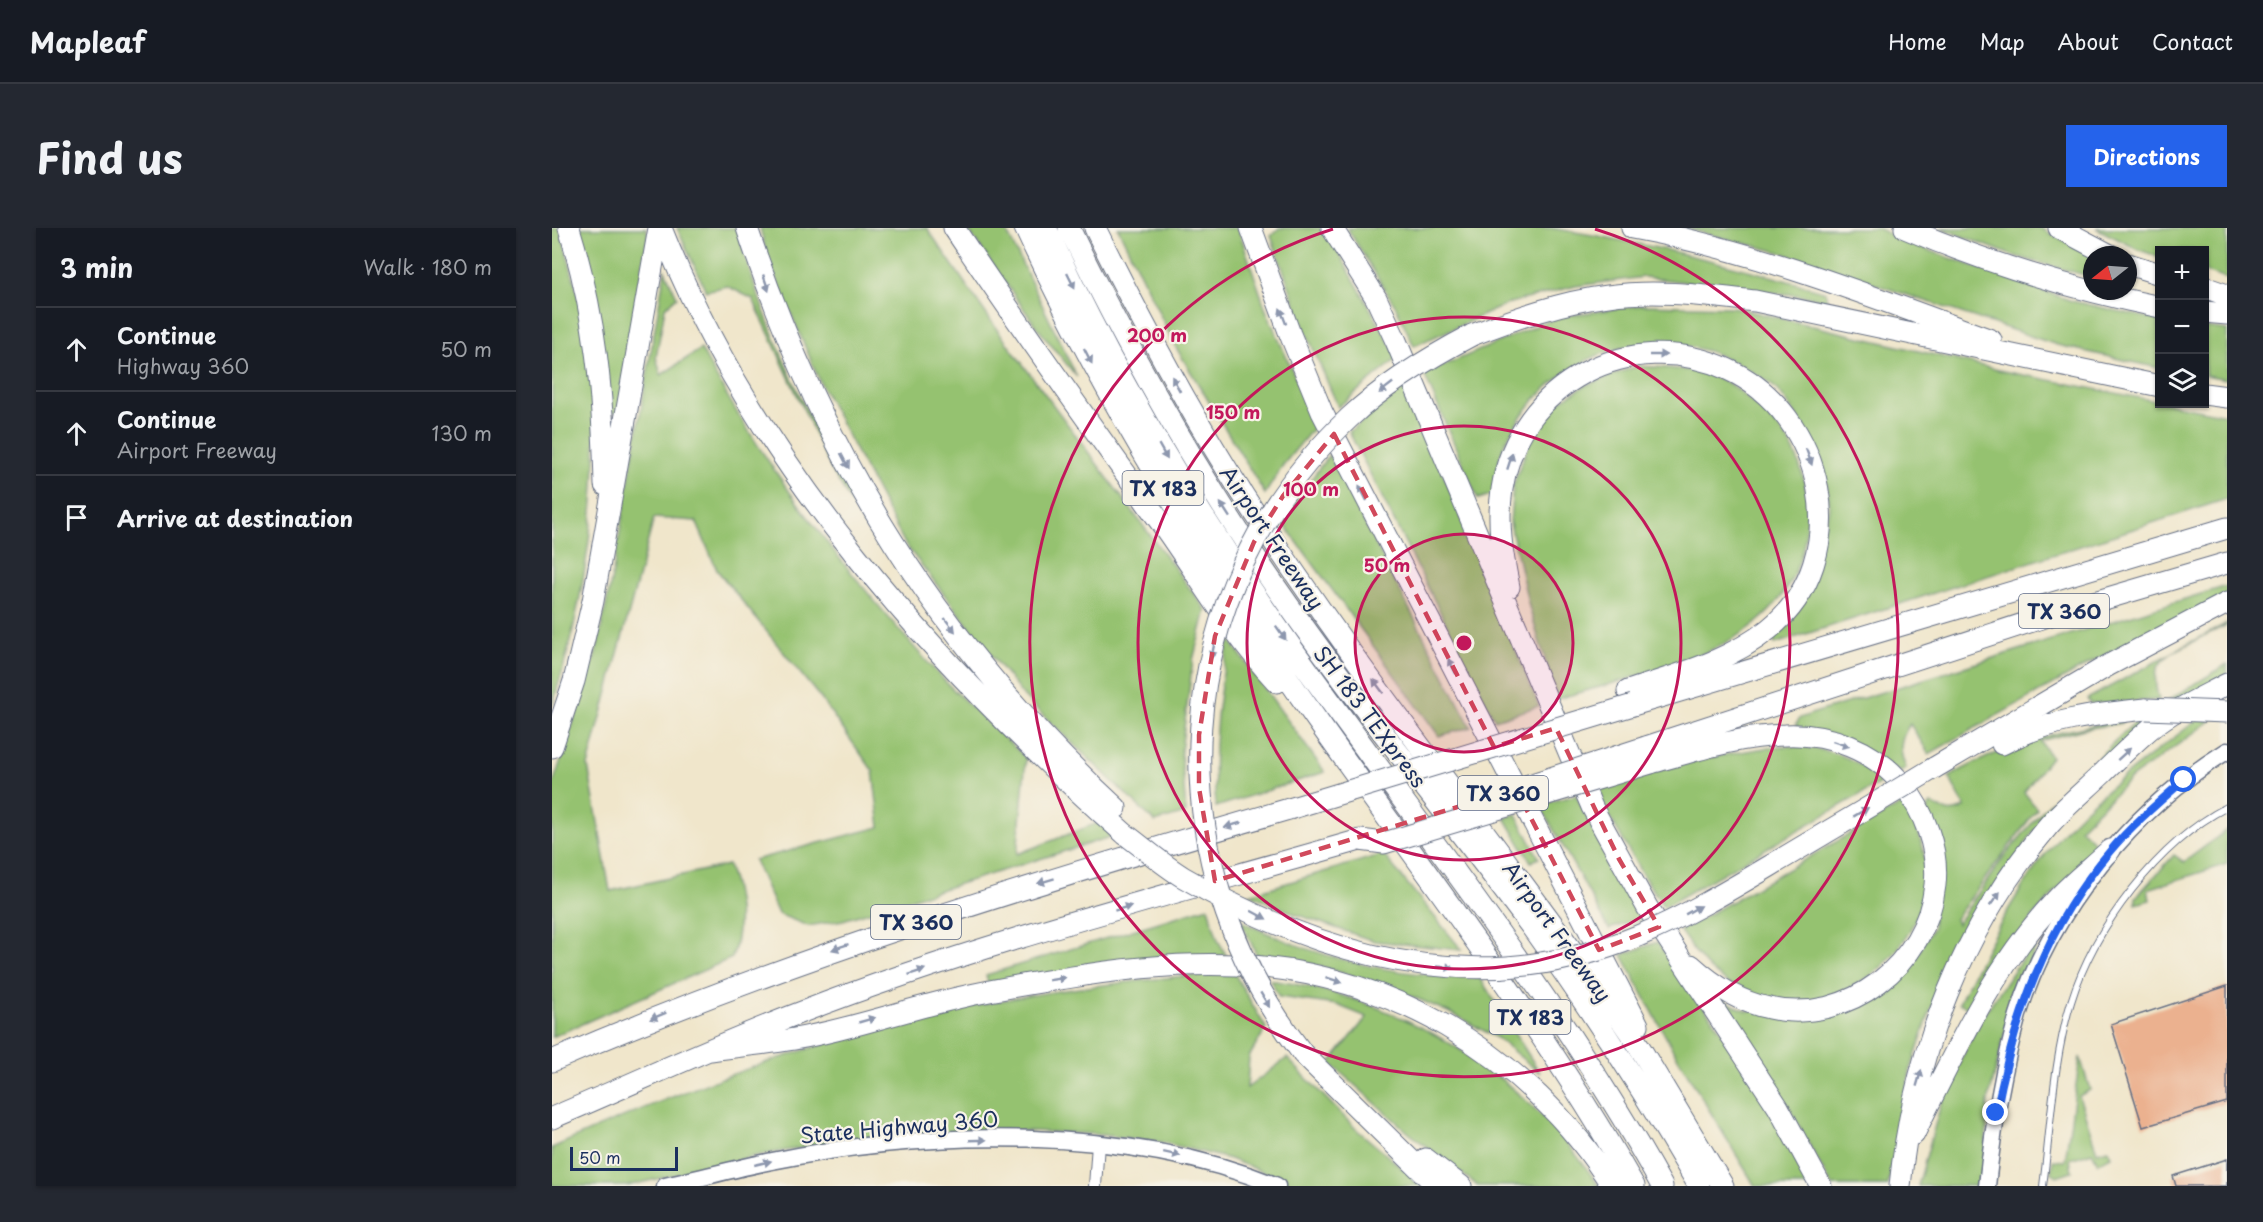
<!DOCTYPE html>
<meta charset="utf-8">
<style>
body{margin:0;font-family:"Playpen Sans",sans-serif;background:#242831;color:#f1f3f6}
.controls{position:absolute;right:18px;top:18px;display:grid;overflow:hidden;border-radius:0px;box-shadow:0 2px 4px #0004}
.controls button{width:54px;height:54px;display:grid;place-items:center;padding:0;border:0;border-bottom:2px solid #363941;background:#171b24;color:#f1f3f6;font:30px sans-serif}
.compass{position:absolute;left:1531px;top:18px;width:54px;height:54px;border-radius:50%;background:#171b24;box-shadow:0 2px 4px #0004;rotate:253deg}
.scale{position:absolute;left:18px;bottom:15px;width:108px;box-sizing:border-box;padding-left:6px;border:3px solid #1b2f5e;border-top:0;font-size:16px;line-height:21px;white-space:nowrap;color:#1b2f5e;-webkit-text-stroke:4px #f7f3e8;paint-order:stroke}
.stop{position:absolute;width:18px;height:18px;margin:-14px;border:4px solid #2563eb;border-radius:50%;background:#fff}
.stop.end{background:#2563eb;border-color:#fff;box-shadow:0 2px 6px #0008}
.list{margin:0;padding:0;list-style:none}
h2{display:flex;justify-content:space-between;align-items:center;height:78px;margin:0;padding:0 24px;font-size:26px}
h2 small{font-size:20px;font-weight:400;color:#9ea1a6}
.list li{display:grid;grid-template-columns:39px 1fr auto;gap:18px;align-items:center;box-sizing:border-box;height:84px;padding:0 24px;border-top:2px solid #363941}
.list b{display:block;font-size:22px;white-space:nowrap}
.list p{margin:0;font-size:20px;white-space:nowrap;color:#9ea1a6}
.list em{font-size:20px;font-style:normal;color:#9ea1a6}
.icon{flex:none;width:33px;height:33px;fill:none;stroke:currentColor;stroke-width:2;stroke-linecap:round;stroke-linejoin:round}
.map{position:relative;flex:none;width:1675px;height:958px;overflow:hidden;border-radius:0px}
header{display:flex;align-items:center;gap:36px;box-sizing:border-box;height:84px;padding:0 30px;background:#171b24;border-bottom:2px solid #363941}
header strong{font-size:28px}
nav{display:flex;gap:33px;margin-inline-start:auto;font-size:21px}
.intro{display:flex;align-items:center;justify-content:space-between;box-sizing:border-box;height:144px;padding:0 36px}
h1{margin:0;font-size:42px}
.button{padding:15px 27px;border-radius:0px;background:#2563eb;color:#fff;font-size:21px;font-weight:700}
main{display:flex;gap:36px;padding:0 36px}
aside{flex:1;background:#171b24;border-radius:0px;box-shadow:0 2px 4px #0004}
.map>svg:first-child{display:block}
</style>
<header>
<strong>Mapleaf</strong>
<nav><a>Home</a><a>Map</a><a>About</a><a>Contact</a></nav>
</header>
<div class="intro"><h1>Find us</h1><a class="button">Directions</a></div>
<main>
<aside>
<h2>3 min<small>Walk · 180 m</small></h2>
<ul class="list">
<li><svg class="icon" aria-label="ahead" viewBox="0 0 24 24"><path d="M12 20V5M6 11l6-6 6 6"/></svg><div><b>Continue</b><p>Highway 360</p></div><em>50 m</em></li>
<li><svg class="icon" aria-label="ahead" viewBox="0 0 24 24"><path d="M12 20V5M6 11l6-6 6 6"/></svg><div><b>Continue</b><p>Airport Freeway</p></div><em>130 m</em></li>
<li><svg class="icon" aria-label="arrive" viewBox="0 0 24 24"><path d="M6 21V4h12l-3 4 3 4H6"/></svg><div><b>Arrive at destination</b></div></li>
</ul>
</aside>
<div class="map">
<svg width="1675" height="958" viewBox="0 0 1675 958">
<rect width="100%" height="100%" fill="#f7f3e8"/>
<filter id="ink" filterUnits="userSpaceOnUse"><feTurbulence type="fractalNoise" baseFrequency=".0167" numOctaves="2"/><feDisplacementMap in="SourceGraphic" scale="12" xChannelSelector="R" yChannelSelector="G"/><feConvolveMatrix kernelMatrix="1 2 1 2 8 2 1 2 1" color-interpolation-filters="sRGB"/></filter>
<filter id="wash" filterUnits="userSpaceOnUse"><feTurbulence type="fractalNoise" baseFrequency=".008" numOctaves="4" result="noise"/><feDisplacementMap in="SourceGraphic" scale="24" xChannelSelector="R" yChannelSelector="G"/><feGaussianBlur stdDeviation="1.35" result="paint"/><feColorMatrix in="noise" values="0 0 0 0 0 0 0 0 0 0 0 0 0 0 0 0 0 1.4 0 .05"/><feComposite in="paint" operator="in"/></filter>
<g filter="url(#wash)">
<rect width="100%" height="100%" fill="#f0e6cb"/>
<path fill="#95c270" stroke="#587867" stroke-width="1.5" d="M0,0H8C21,47 35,97 40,146C51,259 34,370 0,478Z
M23,0H94L96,6L66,185L58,184Z
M125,0H185C216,115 272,222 332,323L307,288L279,241L201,71L175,58L154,63Z
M208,0H375L446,103L654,382L641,432L629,523L634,585L603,594L472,469L353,316L271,161L216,31Z
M415,0H453L525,149L483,97Z
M566,0H686L714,82L764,197L731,237L713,266L623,118Z
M727,0H773L846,130L786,179L751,97L719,8Z
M795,0H998C1092,14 1183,37 1274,64L1275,75L1260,69L1092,49L1024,58L958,75L862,118L844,79Z
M1132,0H1325L1353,14L1520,73L1607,92V140L1505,117L1227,24Z
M1389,0H1488L1540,27V49L1459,27Z
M1544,0H1675V51L1653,44L1652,22H1608L1607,29L1585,21Z
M113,42L125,69L113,80L104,129L109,147L149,121C210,237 292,341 379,438C408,471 443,500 474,530L465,626L548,594L565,607L291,692L256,698L226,686L202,632L328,599L321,543L270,472L165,342L144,293L102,290L36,538L58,663L176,637C187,669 191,697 180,730L0,809V559L44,425L61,344Z
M1091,77L1181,79L1451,143L1675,187V271L1223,416L1220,410C1255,379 1254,362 1265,320C1269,306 1277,289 1277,276C1277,250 1262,212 1247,191C1239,181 1232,168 1222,159C1209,147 1188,137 1172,129C1086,93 996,132 954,213C946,227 945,249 942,266L926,271L872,146L1005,89Z
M1652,99L1675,102V151L1653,147Z
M1085,138C1115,140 1148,140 1174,154C1182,158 1189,165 1196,171C1215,186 1236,206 1245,230C1268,286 1252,357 1204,395C1152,436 1068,452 1005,471L977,379L958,295L961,258L977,215L1003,176L1034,157Z
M855,158L987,478L943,492L797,204Z
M777,227L919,499L887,508L729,292Z
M1675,358V367L1542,433L1377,526L1358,496C1347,512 1347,523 1354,540L1349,544L1248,502L1244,496L1248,490L1259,486Z
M1675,395V397C1657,406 1616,421 1606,439C1601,449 1604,462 1607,472L1539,476L1535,471Z
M677,411L773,544L664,579C659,517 666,471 677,411Z
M1675,436V448L1633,472H1617Z
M1599,491L1480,605L1380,778L1358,844L1336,958H1280L1236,878L1167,770L1195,783L1330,764L1346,751L1364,730L1381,699L1375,581L1379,576C1393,583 1400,587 1413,579L1397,549C1450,517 1509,502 1570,492V495L1532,501L1488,513L1499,529L1472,564L1485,581L1403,691L1405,696L1451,630L1491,582L1585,492Z
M1646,491L1660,492L1578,551L1528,600L1546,618L1484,685L1417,780L1407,775C1442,703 1482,627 1542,573C1575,544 1612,518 1646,491Z
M1231,518C1274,519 1299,527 1332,553L1112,679L1090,646L1043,562C1105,541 1166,525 1231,518Z
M1024,567L1053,625L1090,690L1057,701L988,577Z
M1352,575C1360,590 1370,609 1372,626C1386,741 1248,821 1159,742C1147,731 1137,716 1128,703Z
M964,586L987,630L979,634L953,590Z
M1675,602V636L1596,661L1598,672L1584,676V669L1622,627L1632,634Z
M831,626L910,722L822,713L743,686L698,666Z
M656,679L666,712L674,727L436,755L434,747Z
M689,693C771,733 837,747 928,750L988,845L945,810L901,786L836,758L752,734L707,732Z
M1105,714L1167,800L1216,876L1260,958H1203L1121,822L1070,727Z
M1478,719L1483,721L1456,791L1436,874L1432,958H1366L1390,872L1428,792Z
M681,743L714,800L697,829L695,860L735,830L803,900L871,958H746L678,931L609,914L541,906L458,902L298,912L208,927L75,958H0V920C143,855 296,800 452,772C528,758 604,751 681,743Z
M718,752C854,771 971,845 1047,958H926L857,905L778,835L815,789L785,777L727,769Z
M1528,829L1538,862L1527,868L1545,924L1556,921L1559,928L1546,935L1540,924L1518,931L1520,943L1505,948L1499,944L1501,932L1513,933Z"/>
<g id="blocks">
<path fill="#ebb18f" d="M1675,758V874L1591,899L1559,796Z
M1675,931V958H1624L1621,948Z"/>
</g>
</g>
<g filter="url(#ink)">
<use href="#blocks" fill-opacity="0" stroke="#666f84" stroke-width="1.5"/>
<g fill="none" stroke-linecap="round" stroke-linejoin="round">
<g stroke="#666f84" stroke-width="8">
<path id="lane" d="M1491,958C1499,898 1501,832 1519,774C1542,699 1606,615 1675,579"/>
</g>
<g stroke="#666f84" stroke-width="14">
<path id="street" d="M543,958L546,916"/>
</g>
<g stroke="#666f84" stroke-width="19">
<path id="secondary" d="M113,958C149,950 184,940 220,933C375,901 577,897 725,958
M1435,958C1441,900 1450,843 1466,787C1498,682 1582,580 1675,523"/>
</g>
<g stroke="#666f84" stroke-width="23">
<path id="highway" d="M17,0C44,88 51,165 53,257
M109,0C203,238 384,438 573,606
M195,0C272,231 385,414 564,580
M402,0C470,102 541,200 612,299C649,351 681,407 725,454
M473,0C556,179 660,344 774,505C880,654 991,798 1082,958
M494,0C562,148 645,287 740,420C868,600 1002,764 1110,958
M517,0C573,116 636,229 708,336C793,462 891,579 981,701C1041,784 1096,870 1147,958
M543,0C584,83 627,164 676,243C789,424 926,590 1050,764L1085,815L1171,958
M699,0L738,106L770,184L1086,797
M780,0L824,70L844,113L1040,579L1095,679L1226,879L1269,958
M1080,0C1203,22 1322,69 1439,112
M1353,0C1435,35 1520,61 1608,79
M1507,0L1558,27
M1576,36L1608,46
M1652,59L1675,67
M1652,84L1675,86
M920,107C964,90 1009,74 1056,68C1105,61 1155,68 1203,73L1608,158
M1652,166L1675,169
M957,359C950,326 945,294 950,261C966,155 1079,97 1175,141C1273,185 1305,330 1217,401C1176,434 1124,447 1076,463
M1081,477L1675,300
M1450,516C1495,492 1544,486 1594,481
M0,519L22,453L41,373L107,0
M1094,519L1508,384L1675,335
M1099,535C1142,523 1188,508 1233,507C1277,505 1322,522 1350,556C1372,583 1387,621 1383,657C1375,735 1296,798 1217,780C1187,774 1161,757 1139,737
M1382,540L1557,437L1675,375
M160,822C192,817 226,815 258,808C304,799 350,783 397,772C435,762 475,756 514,750C651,727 769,727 894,798C960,836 1020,893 1060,958
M751,826L885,958
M0,833C240,729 486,654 737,581
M0,890C83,855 165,816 250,784C431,714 621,666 808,612
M1362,906C1403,824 1441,739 1504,672C1520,654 1540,639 1558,622
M874,931L909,958
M1348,958C1361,826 1411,698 1497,597C1513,579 1532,563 1550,546C1571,526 1594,501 1619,486C1637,475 1656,466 1675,456"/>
</g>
<use href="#lane" stroke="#fff" stroke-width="6"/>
<use href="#street" stroke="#fff" stroke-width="12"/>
<use href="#secondary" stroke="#fff" stroke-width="16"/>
<use href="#highway" stroke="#fff" stroke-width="21"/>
<g stroke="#666f84" stroke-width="23" stroke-linecap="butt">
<path id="highway-bridge" d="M1594,481L1675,484
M971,559L1094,519
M737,581L1081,477
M573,606C592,620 611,637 631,649C772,731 929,773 1086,708C1132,689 1176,663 1218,638C1273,605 1328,573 1382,540
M808,612L832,615L1099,535
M751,826C600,630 614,363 797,190C833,156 876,130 920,107"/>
</g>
<use href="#highway-bridge" stroke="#fff" stroke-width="21"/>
</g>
<defs><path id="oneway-solid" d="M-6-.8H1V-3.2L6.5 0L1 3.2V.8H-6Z" transform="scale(1.5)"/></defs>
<g fill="#8d97ae">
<use href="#oneway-solid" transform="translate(519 53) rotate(64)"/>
<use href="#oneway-solid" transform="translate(214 55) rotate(71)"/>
<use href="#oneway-solid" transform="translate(731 88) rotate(-111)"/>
<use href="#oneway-solid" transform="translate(1106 127)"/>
<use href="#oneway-solid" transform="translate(536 128) rotate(63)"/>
<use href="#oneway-solid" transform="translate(624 156) rotate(-119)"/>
<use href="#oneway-solid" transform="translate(834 160) rotate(142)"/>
<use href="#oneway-solid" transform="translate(611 224) rotate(60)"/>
<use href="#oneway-solid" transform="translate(1257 229) rotate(70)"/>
<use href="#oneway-solid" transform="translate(293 233) rotate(62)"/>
<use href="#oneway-solid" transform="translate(958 233) rotate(-72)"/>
<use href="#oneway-solid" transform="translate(811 265) rotate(-117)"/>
<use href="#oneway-solid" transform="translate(673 282) rotate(-123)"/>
<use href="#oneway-solid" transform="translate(398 397) rotate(52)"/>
<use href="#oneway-solid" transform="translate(729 405) rotate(55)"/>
<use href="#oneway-solid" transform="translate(661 422) rotate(102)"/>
<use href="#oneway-solid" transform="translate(900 438) rotate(-117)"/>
<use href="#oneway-solid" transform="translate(826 458) rotate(-127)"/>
<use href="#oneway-solid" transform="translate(1289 516) rotate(18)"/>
<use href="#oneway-solid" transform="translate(1572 526) rotate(-42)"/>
<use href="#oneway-solid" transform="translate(1309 584) rotate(-31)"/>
<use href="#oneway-solid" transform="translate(681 597) rotate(164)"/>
<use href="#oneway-solid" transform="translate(494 653) rotate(163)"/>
<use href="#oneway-solid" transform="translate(1443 671) rotate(-54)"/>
<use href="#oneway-solid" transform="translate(571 680) rotate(-17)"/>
<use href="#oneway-solid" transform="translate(1141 682) rotate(-29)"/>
<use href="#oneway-solid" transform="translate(707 687) rotate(28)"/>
<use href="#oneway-solid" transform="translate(288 719) rotate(161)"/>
<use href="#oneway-solid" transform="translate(893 739) rotate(4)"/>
<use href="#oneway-solid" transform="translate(365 744) rotate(-19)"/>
<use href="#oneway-solid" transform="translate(505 751) rotate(-9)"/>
<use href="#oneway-solid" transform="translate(782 752) rotate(18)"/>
<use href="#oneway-solid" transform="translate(713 772) rotate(59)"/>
<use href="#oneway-solid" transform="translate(106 788) rotate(158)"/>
<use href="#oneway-solid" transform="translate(315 792) rotate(-16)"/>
<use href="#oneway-solid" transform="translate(1367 850) rotate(-74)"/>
<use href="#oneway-solid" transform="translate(426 912) rotate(-2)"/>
<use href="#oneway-solid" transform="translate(620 926) rotate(12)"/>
<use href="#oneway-solid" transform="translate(211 935) rotate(-13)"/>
</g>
</g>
<g fill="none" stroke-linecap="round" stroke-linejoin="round" filter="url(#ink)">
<path stroke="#2563eb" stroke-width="8" d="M1444,885C1462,790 1494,697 1559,622C1580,597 1607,574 1632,552"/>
</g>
<path fill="none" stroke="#d1495b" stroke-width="4.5" stroke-dasharray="12 8" stroke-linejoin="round" d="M782,206L942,519L1004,500L1067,631L1107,699L1047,722L964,561L663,653L647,560V507L663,408L702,314L731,268Z"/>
<circle cx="912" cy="415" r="109" fill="#c2185b" fill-opacity=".12"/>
<g fill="none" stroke="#c2185b" stroke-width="3">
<circle cx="912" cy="415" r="109"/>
<circle cx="912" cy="415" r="217"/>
<circle cx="912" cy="415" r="326"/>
<path d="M1043 1A434 434 0 1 1 781 1"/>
</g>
<g text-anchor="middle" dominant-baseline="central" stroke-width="4.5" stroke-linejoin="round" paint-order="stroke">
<g fill="#f7f3e8" stroke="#5d6a87" stroke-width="1.5">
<rect x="570.5" y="243" width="81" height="34" rx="4.5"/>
<rect x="1467" y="366" width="90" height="34" rx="4.5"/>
<rect x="906" y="548" width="90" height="34" rx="4.5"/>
<rect x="319" y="677" width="90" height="34" rx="4.5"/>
<rect x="937.5" y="772" width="81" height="34" rx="4.5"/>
</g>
<g font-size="20" font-weight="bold" fill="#1b2f5e">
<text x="611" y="260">TX 183</text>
<text x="1512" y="383">TX 360</text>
<text x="951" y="565">TX 360</text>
<text x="364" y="694">TX 360</text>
<text x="978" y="789">TX 183</text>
</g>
<g font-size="21" fill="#1b2f5e" stroke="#f7f3e8">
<text transform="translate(721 309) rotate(56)">Airport Freeway</text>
<text transform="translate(819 488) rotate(53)">SH 183 TEXpress</text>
<text transform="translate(1006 703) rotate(54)">Airport Freeway</text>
<text transform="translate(347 898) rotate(-5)">State Highway 360</text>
</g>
</g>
<circle cx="912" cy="415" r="9" fill="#c2185b" stroke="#f7f3e8" stroke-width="3"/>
<g font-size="18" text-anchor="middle" font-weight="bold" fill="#c2185b" stroke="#f7f3e8" stroke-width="4.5" stroke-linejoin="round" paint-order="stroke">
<text x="605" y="114">200 m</text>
<text x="681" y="191">150 m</text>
<text x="759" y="268">100 m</text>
<text x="835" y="344">50 m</text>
</g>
</svg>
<div class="controls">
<button>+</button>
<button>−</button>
<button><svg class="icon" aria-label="layers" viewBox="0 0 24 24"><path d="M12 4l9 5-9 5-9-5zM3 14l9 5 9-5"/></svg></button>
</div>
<svg class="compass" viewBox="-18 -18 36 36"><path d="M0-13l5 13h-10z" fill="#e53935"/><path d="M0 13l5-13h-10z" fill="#9ea1a6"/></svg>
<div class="scale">50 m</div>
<div class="stop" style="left:1632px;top:552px"></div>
<div class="stop end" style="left:1444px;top:885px"></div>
</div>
</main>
